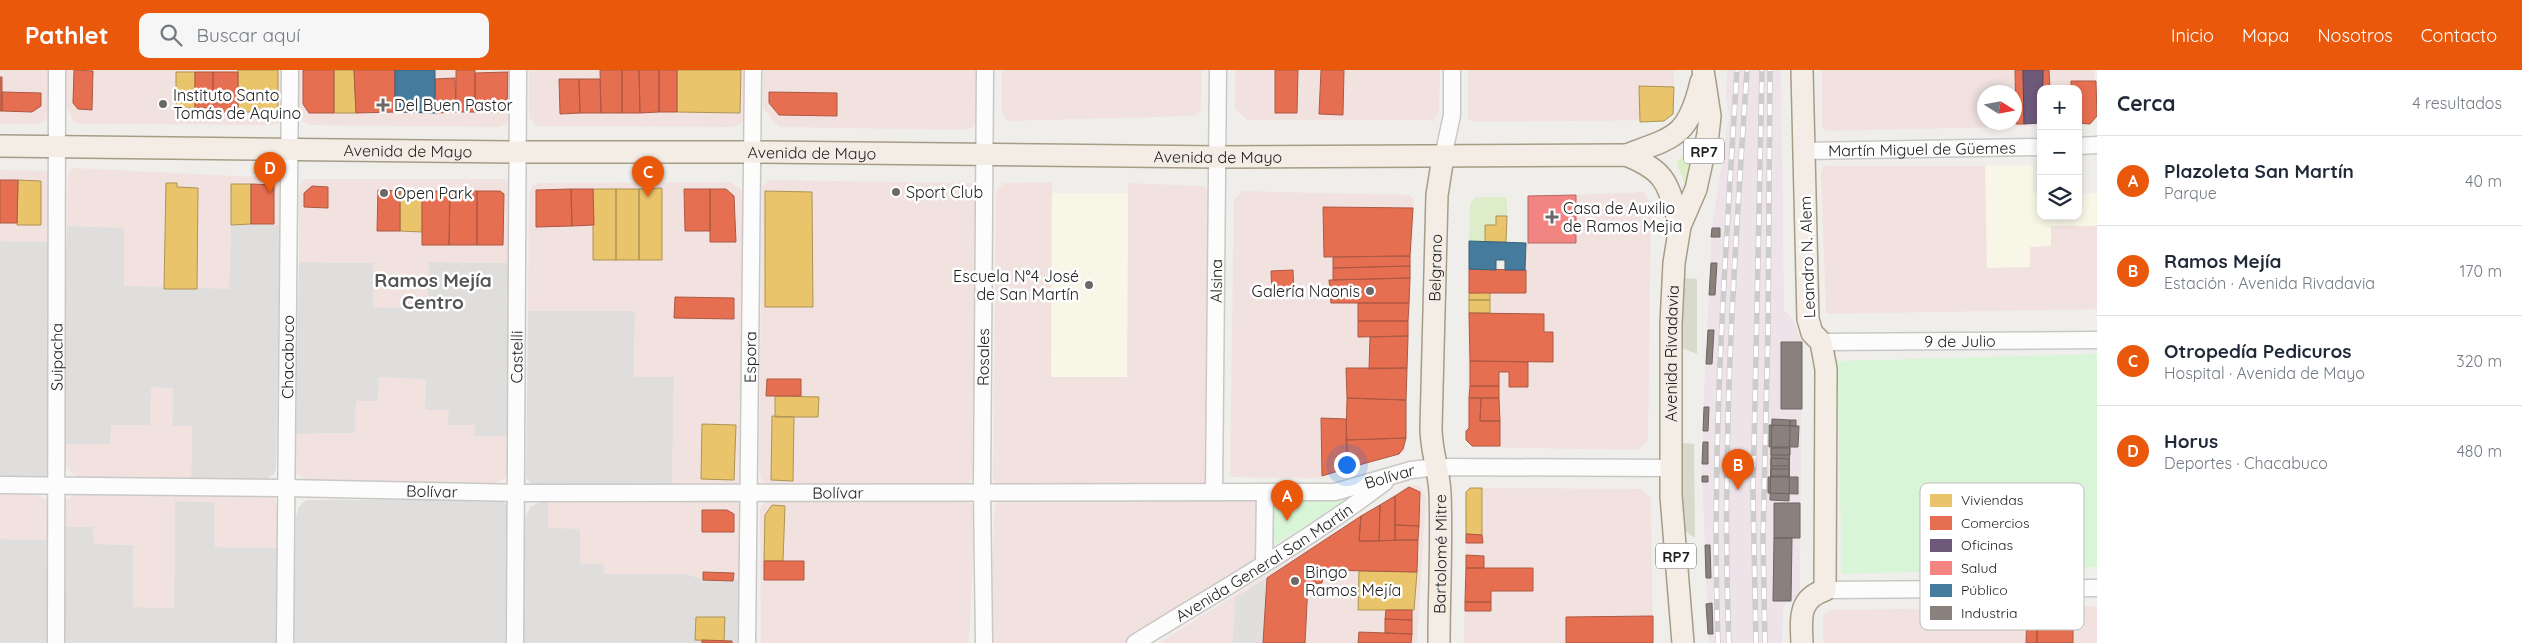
<!DOCTYPE html>
<html lang="es">
<meta charset="utf-8">
<style>
body{margin:0;font-family:Quicksand,sans-serif;background:#f6f6f7;color:#1f2937}
.controls{position:absolute;right:15px;top:15px;display:grid;overflow:hidden;border-radius:10px;box-shadow:0 2px 8px #0003}
.controls button{width:45px;height:45px;display:grid;place-items:center;padding:0;border:0;border-bottom:1px solid #e0e1e3;background:#fff;color:#1f2937;font:25px sans-serif}
.compass{position:absolute;left:1977px;top:15px;width:45px;height:45px;border-radius:50%;background:#fff;box-shadow:0 2px 8px #0003;rotate:101deg}
.you{position:absolute;left:1346px;top:394px;width:18px;height:18px;margin:-12px;border:4px solid #fff;border-radius:50%;background:#1a73e8;box-shadow:0 0 0 8px #1a73e833}
.badge{display:grid;place-items:center;width:32px;height:32px;border-radius:50%;background:#ea580c;color:#fff;font-size:16px;font-weight:700}
.pin{position:absolute;translate:-50% -41px;filter:drop-shadow(0 1px 2px #0008)}
.pin::after{content:'';position:absolute;top:26px;width:18px;height:15px;background:inherit;clip-path:polygon(0 0,100% 0,50% 100%)}
.list{margin:0;padding:0;list-style:none}
h2{display:flex;justify-content:space-between;align-items:center;height:65px;margin:0;padding:0 20px;font-size:21px}
h2 small{font-size:16px;font-weight:400;color:#747a83}
.list li{display:grid;grid-template-columns:32px 1fr auto;gap:15px;align-items:center;box-sizing:border-box;height:90px;padding:0 20px;border-top:1px solid #e0e1e3}
.list b{display:block;font-size:19px;white-space:nowrap}
.list p{margin:0;font-size:16px;white-space:nowrap;color:#747a83}
.list em{font-size:16px;font-style:normal;color:#747a83}
.icon{flex:none;width:28px;height:28px;fill:none;stroke:currentColor;stroke-width:2;stroke-linecap:round;stroke-linejoin:round}
.map{position:relative;flex:none;width:2097px;height:573px;overflow:hidden}
header{display:flex;align-items:center;gap:30px;box-sizing:border-box;height:70px;padding:0 25px;background:#ea580c;color:#fff}
header strong{font-size:24px}
nav{display:flex;gap:28px;margin-inline-start:auto;font-size:18px}
.search{width:350px;height:45px;background:#f6f6f7;display:flex;align-items:center;gap:12px;box-sizing:border-box;padding:0 18px;border-radius:10px;color:#747a83;font-size:19px}
main{display:flex}
aside{flex:1;background:#fff}
.map>svg:first-child{display:block}
</style>
<header>
<strong>Pathlet</strong>
<div class="search"><svg class="icon" aria-label="search" viewBox="0 0 24 24"><circle cx="10" cy="10" r="6"/><path d="M15 15l6 6"/></svg>Buscar aquí</div>
<nav><a>Inicio</a><a>Mapa</a><a>Nosotros</a><a>Contacto</a></nav>
</header>
<main>
<div class="map">
<svg width="2097" height="573" viewBox="0 0 2097 573">
<rect width="100%" height="100%" fill="#f0eeea"/>
<path fill="#dfdedc" d="M231,155H280L276,399L274,404L265,410L191,409L192,357L172,356L173,318L150,355L111,374H62L67,156L124,157L229,218Z
M0,171L53,172L49,400L45,406L38,410H0Z
M299,192L374,193L373,237L427,238L429,192L512,193L509,367L475,366V355H448L379,307L378,332L356,331L355,363L296,364Z
M528,241H635L634,307H674L672,417L538,416L531,414L526,408Z
M501,429L512,441L510,573H294L296,447L299,437L306,430Z
M548,429L580,459L604,494L605,504H687L703,510H740L737,573H524V449L531,436Z
M175,431L214,432L215,477L277,478L276,573H64L63,457H94V474L133,475V537L174,538Z
M0,469L51,470L50,573H0Z"/>
<path fill="#f1e2e0" fill-rule="evenodd" d="M0,0H50V42L45,51L37,54H0Z
M66,0H283V46L278,53L272,55L80,54L74,52L66,36Z
M299,0H513L510,48L506,54L499,57L312,55L304,52L299,47Z
M529,0H746V44L742,53L732,57L539,56L535,55L529,47Z
M763,0H979V42L974,56L967,60L779,57L763,38Z
M1002,0H1202L1201,39L1195,46L1008,51L1002,44Z
M1235,0H1440L1439,43L1434,50H1247L1235,39Z
M1468,0H1674V44L1662,50L1475,52L1468,49Z
M1822,0H2094L2096,46L2090,55H2078V19H2041V56L1827,61L1822,58ZM1984,22H2014V52H1984Z
M1825,96H1986L2030,176L2051,156H2097V239L1826,244L1821,101Z
M73,98L275,108L281,115L280,155H231L229,219L124,216V158L67,156L68,103Z
M0,100L46,101L52,105L53,172L0,171Z
M305,109H504L512,114V193L429,192L427,238L373,237V193L299,192V120L301,113Z
M769,110L970,113L979,117L975,405L966,416H770L762,411L759,399L762,117Z
M730,112L740,118L742,124L743,400L740,412L730,417H672L674,307H634L635,241H528L529,124L532,116L540,113Z
M1052,112L1051,307H1127L1128,113L1201,116L1206,118L1209,124L1207,410L1203,414L998,415L993,411L996,121L1004,113Z
M1242,121L1409,125L1414,129L1405,381L1316,408L1232,407L1230,402L1234,130Z
M1643,122L1651,132L1648,370L1638,380L1475,377L1467,371L1469,199L1525,200L1526,173H1576V125Z
M379,307L426,309L425,340H449L448,355H475V366L509,367V396L506,408L496,413L309,411L297,404L294,397L296,364L355,363L356,331H378Z
M151,317L173,318L172,356H192L191,409L79,408L72,403L62,390V374H110L111,355H150Z
M1414,415L1420,416L1426,427L1417,573H1159L1408,416Z
M1472,418L1641,419L1651,428L1653,573H1464L1466,423Z
M79,423H265L273,426L279,441L277,478L215,477L214,432L175,431L174,538L133,537V475L94,474L93,457H63L64,436L67,429Z
M0,425H37L48,430L50,436L51,470L0,469Z
M767,428L965,431L971,434L975,440L969,573H761L760,439Z
M548,429L732,430L739,433L742,441L740,510H703L687,504H605L604,494H580V459L548,458Z
M1000,430L1260,431V493L1130,573H991L994,446L995,436Z
M2097,536V573H1823V545L1831,540Z"/>
<path fill="#ede3e9" d="M1727,0H1781L1784,240L1794,251L1802,272L1800,523L1783,537L1782,573H1709L1702,406L1704,322L1712,158L1729,45L1726,28Z"/>
<path fill="#f8f7e7" d="M2033,95V123L2041,124V146H2078V124L2097,123V156H2051V176L2030,177V197L1987,198L1985,96Z
M1052,123H1128L1127,307H1051Z"/>
<path fill="#d9d9cc" d="M1684,208L1697,209V284L1682,278Z
M1683,373L1694,374L1695,468L1682,459Z"/>
<path fill="#ddedc9" d="M1693,76L1685,114L1676,92Z
M1476,127H1507V146L1496,155H1486L1485,172L1469,171L1470,134Z"/>
<path fill="#d9f5d8" d="M2097,284V497L1842,504L1837,291Z
M1340,430L1345,431L1270,478L1260,431Z"/>
<path fill="#e0dfde" d="M1267,508L1264,573H1233L1235,528Z"/>
<path fill="#e9c46a" stroke="#ad9354" d="M238,0H278V42H238Z
M334,0H354L356,43H334Z
M677,0H741L740,43L677,42Z
M176,2H195V38H176Z
M1639,16L1674,17L1673,44L1664,51L1640,52Z
M18,110L41,111V155H17Z
M166,113H177V117L198,118L197,219H164Z
M231,114H251V154L231,155Z
M662,118V190H639V119Z
M593,119H616V190H593Z
M616,119H639V190H616Z
M400,121H422V162L400,161Z
M765,121L812,122L813,237H765Z
M1496,146H1507L1506,172H1485V155H1496Z
M1490,222V230H1469V223Z
M1469,230H1490V243H1469Z
M775,326L819,327L818,347H775Z
M772,346L794,347L793,411L771,410Z
M702,354L736,355L734,410L701,409Z
M1470,418H1482V465L1466,464V422Z
M772,435L785,436L783,491H764L765,445Z
M1359,501L1417,502L1414,540H1358Z
M696,547H725L724,571L695,570Z"/>
<path fill="#e76f51" stroke="#ac5843" d="M74,0L93,1L92,40L78,39L73,33Z
M303,0H334V43H309L303,34Z
M354,0H395V42L356,43Z
M456,0H475V42H456Z
M600,0H622V43H601Z
M622,0H639L640,43H622Z
M639,0H659V42L640,43Z
M659,0H677V42H659Z
M1275,0H1298L1297,43H1275Z
M1321,0H1344L1343,45L1319,44Z
M2015,0H2023L2024,54H2016Z
M2043,0H2049L2050,19H2043Z
M195,2H213V38H195Z
M213,2H238V42H213Z
M508,2L507,37L500,42H475V3Z
M0,7H2V41H0Z
M455,8L456,42L435,43V9Z
M559,9H579L580,43L560,44Z
M579,9H600L601,43H580Z
M2071,11H2096L2097,46L2090,54L2078,53V19H2071Z
M2,22L41,23V36L32,42L2,41Z
M769,22L837,23V46L779,45L769,33Z
M0,110H18L17,153H0Z
M251,114L274,115V154H251Z
M312,116L328,117V138L304,137V123Z
M571,119H593L594,155L572,156Z
M571,119L572,156L536,157V120Z
M684,119H710V161H685Z
M710,119H726L734,126L736,172H710Z
M378,120L400,121V161H377Z
M422,121H450L449,175H422Z
M450,121H477V175H449Z
M477,121H500L504,124L503,175H477Z
M1323,137L1413,138L1410,186L1324,187Z
M1410,186V196L1333,198V187Z
M1410,196V208L1333,210V198Z
M1469,199L1526,200V223H1469Z
M1293,200L1294,226L1272,227L1271,201Z
M1410,208L1409,233H1331L1329,210Z
M675,227L734,228V249L674,248Z
M1358,233H1409L1408,251H1358Z
M1469,243L1544,244V262H1553V292L1470,291Z
M1358,251H1408V266L1358,267Z
M1408,266L1407,298L1369,299L1370,267Z
M1470,291L1528,292V317H1509V302H1499V316H1470Z
M1346,298H1407L1406,330L1347,328Z
M767,309H801V326H766Z
M1470,316H1499V328H1469Z
M1347,328L1406,330V368L1346,370Z
M1469,328H1481L1480,351H1500V376H1472L1466,370V361L1469,358Z
M1481,328H1499L1500,351H1480Z
M1321,348L1346,349L1348,398L1322,406Z
M1406,368L1403,379L1399,384L1348,398L1346,370Z
M1409,417L1420,422L1419,456L1395,455V426Z
M1395,426V470L1379,471L1380,435Z
M1380,435L1379,471H1359L1361,446Z
M702,440H727L734,444V462H702Z
M1361,446L1359,471L1418,470L1417,502L1324,500L1322,513L1308,514L1305,573H1263L1267,508Z
M1395,455L1419,456L1418,470H1395Z
M1466,464L1482,465L1483,473H1466Z
M1466,485L1484,486V498H1466Z
M764,491H804V510H764Z
M1466,498H1533V521H1491V532H1465Z
M703,502L734,503L733,511L703,510Z
M1465,532H1491V541H1465Z
M2073,538V573H2037V539Z
M2037,539V573H2026L2027,540Z
M1386,540H1412V550L1385,549Z
M1653,546V573H1566V547Z
M1385,549L1412,550V564L1385,563Z
M1359,562L1412,564L1411,573H1358Z
M702,570L732,571V573H702Z"/>
<path fill="#6d597a" stroke="#564860" d="M2023,0H2043L2041,53L2024,54Z"/>
<path fill="#f28482" stroke="#b46765" d="M1576,125V173H1528V126Z"/>
<path fill="#457b9d" stroke="#3a6078" d="M395,0H435V43L395,42Z
M1469,171L1526,173L1525,200H1505V190H1496V200L1469,199Z"/>
<path fill="#8a817c" stroke="#6b6461" d="M1712,158H1720V167H1711Z
M1711,193H1717L1715,225H1709Z
M1708,260H1714L1712,294H1706Z
M1781,272H1802V339H1781Z
M1704,337H1709L1708,361H1703Z
M1772,349L1790,350L1789,431L1770,430Z
M1790,350H1796V356H1790Z
M1769,355L1799,356L1798,377H1769Z
M1703,372H1708V394H1702Z
M1771,378H1790V385H1771Z
M1771,388L1789,389V396H1771Z
M1771,399H1789V406H1771Z
M1702,406H1708V412H1702Z
M1768,407H1798V424L1768,423Z
M1774,433H1800V468H1774Z
M1774,468H1792L1791,531H1773Z
M1705,475H1710L1711,508H1706Z
M1712,533L1713,564H1708L1706,534Z"/>
<g fill="none" stroke-linecap="round" stroke-linejoin="round">
<g stroke="#c9c8c6" stroke-width="19">
<g id="minor">
<path d="M2078,76L2097,75"/>
<path id="s1" d="M1803,81L2041,77"/>
<path d="M1443,87L1452,45V0"/>
<path id="s2" d="M1821,272L2097,270"/>
<path id="s3" d="M0,415L286,418L518,423L1335,422L1411,400L1437,397L1670,398"/>
<path id="s4" d="M1214,422L1218,0"/>
<path d="M1264,493L1265,423"/>
<path d="M1825,520L2097,518"/>
<path id="s5" d="M56,573L57,0"/>
<path id="s6" d="M285,573L290,0"/>
<path id="s7" d="M515,573L518,0"/>
<path id="s8" d="M747,573L753,0"/>
<path id="s9" d="M984,573L982,421L985,0"/>
<path id="s10" d="M1135,573C1219,521 1306,472 1385,412"/>
</g>
</g>
<g stroke="#a79c86" stroke-width="24">
<g id="major">
<path id="s11" d="M0,76L516,82H752L1218,87L1626,85C1669,102 1667,115 1680,156"/>
<path d="M1626,85C1675,67 1688,67 1701,12"/>
<path id="s12" d="M1439,573C1439,523 1442,473 1440,423C1439,400 1431,381 1431,358L1437,125L1443,87"/>
<path id="s13" d="M1683,573L1671,426V254L1674,193L1680,156L1696,119L1708,64L1710,46L1703,0"/>
<path d="M1802,573C1801,548 1798,529 1825,520L1826,299L1821,272L1812,263L1808,249L1802,0"/>
</g>
</g>
<use href="#minor" stroke="#fdfcfc" stroke-width="16"/>
<use href="#major" stroke="#f3ede6" stroke-width="21"/>
<g stroke="#cccccb" stroke-width="5.5">
<path id="rail" d="M1718,573C1711,381 1725,191 1737,0
M1729,573C1721,382 1734,191 1747,0
M1756,573L1753,424L1762,0
M1765,573L1763,468L1768,261L1770,0"/>
</g>
<use href="#rail" stroke="#fff" stroke-width="4" stroke-dasharray="11" stroke-linecap="butt"/>
</g>
<g fill="#6a6968" stroke="#fff" stroke-width="2">
<circle cx="163" cy="34" r="5"/>
<path d="M380.5 27.5h5v5h5v5h-5v5h-5v-5h-5v-5h5z"/>
<circle cx="896" cy="122" r="5"/>
<circle cx="384" cy="123" r="5"/>
<path d="M1549.5 139.5h5v5h5v5h-5v5h-5v-5h-5v-5h5z"/>
<circle cx="1089" cy="215" r="5"/>
<circle cx="1370" cy="221" r="5"/>
<circle cx="1295" cy="511" r="5"/>
</g>
<g text-anchor="middle" dominant-baseline="central" stroke-width="5" stroke-linejoin="round" paint-order="stroke">
<g fill="#fff" stroke="#646464" stroke-width="1">
<rect x="1684" y="68.5" width="40" height="25" rx="4"/>
<rect x="1656" y="473.5" width="40" height="25" rx="4"/>
</g>
<g font-size="15" font-weight="bold" fill="#222">
<text x="1704" y="81">RP7</text>
<text x="1676" y="486">RP7</text>
</g>
<g font-size="16" fill="#222" stroke="#fff" text-anchor="start">
<text x="173" y="25">Instituto Santo<tspan x="173" dy="18">Tomás de Aquino</tspan></text>
<text x="394" y="35">Del Buen Pastor</text>
<text x="906" y="122">Sport Club</text>
<text x="394" y="123">Open Park</text>
<text x="1563" y="138">Casa de Auxilio<tspan x="1563" dy="18">de Ramos Mejia</tspan></text>
<text x="1079" y="206" text-anchor="end">Escuela N°4 José<tspan x="1079" dy="18">de San Martín</tspan></text>
<text x="1360" y="221" text-anchor="end">Galería Naonis</text>
<text x="1305" y="502">Bingo<tspan x="1305" dy="18">Ramos Mejía</tspan></text>
</g>
<g font-size="16" fill="#222" stroke="#fff">
<text stroke="none"><textPath href="#s1" startOffset="119">Martín Miguel de Güemes</textPath></text>
<text stroke="none"><textPath href="#s11" startOffset="408">Avenida de Mayo</textPath></text>
<text stroke="none"><textPath href="#s11" startOffset="812">Avenida de Mayo</textPath></text>
<text stroke="none"><textPath href="#s11" startOffset="1218">Avenida de Mayo</textPath></text>
<text transform="translate(1807 187) rotate(-92)">Leandro N. Alem</text>
<text stroke="none"><textPath href="#s12" startOffset="376">Belgrano</textPath></text>
<text stroke="none"><textPath href="#s4" startOffset="211">Alsina</textPath></text>
<text stroke="none"><textPath href="#s2" startOffset="139">9 de Julio</textPath></text>
<text stroke="none"><textPath href="#s13" startOffset="290">Avenida Rivadavia</textPath></text>
<text stroke="none"><textPath href="#s6" startOffset="286">Chacabuco</textPath></text>
<text stroke="none"><textPath href="#s5" startOffset="286">Suipacha</textPath></text>
<text stroke="none"><textPath href="#s7" startOffset="286">Castelli</textPath></text>
<text stroke="none"><textPath href="#s8" startOffset="286">Espora</textPath></text>
<text stroke="none"><textPath href="#s9" startOffset="286">Rosales</textPath></text>
<text stroke="none"><textPath href="#s3" startOffset="1392">Bolívar</textPath></text>
<text stroke="none"><textPath href="#s3" startOffset="432">Bolívar</textPath></text>
<text stroke="none"><textPath href="#s3" startOffset="838">Bolívar</textPath></text>
<text stroke="none"><textPath href="#s12" startOffset="89">Bartolomé Mitre</textPath></text>
<text stroke="none"><textPath href="#s10" startOffset="152">Avenida General San Martín</textPath></text>
</g>
<g font-size="19" font-weight="bold" fill="#555" stroke="#fff">
<text x="433" y="210">Ramos Mejía<tspan x="433" dy="22">Centro</tspan></text>
</g>
</g>
<rect x="1920" y="413" width="164" height="147" rx="8" fill="#fff" stroke="#bdbdbd" stroke-width="1"/>
<rect x="1930" y="424" width="22" height="13" fill="#e9c46a"/>
<rect x="1930" y="446" width="22" height="14" fill="#e76f51"/>
<rect x="1930" y="469" width="22" height="13" fill="#6d597a"/>
<rect x="1930" y="491" width="22" height="14" fill="#f28482"/>
<rect x="1930" y="514" width="22" height="13" fill="#457b9d"/>
<rect x="1930" y="536" width="22" height="14" fill="#8a817c"/>
<g font-size="14" fill="#222">
<text x="1961" y="435">Viviendas</text>
<text x="1961" y="458">Comercios</text>
<text x="1961" y="480">Oficinas</text>
<text x="1961" y="503">Salud</text>
<text x="1961" y="525">Público</text>
<text x="1961" y="548">Industria</text>
</g>
</svg>
<div class="controls">
<button>+</button>
<button>−</button>
<button><svg class="icon" aria-label="layers" viewBox="0 0 24 24"><path d="M12 4l9 5-9 5-9-5zM3 14l9 5 9-5"/></svg></button>
</div>
<svg class="compass" viewBox="-18 -18 36 36"><path d="M0-13l5 13h-10z" fill="#e53935"/><path d="M0 13l5-13h-10z" fill="#747a83"/></svg>
<div class="you"></div>
<div class="pin badge" style="left:1287px;top:451px">A</div>
<div class="pin badge" style="left:1738px;top:420px">B</div>
<div class="pin badge" style="left:648px;top:127px">C</div>
<div class="pin badge" style="left:270px;top:123px">D</div>
</div>
<aside>
<h2>Cerca<small>4 resultados</small></h2>
<ul class="list">
<li><span class="badge">A</span><div><b>Plazoleta San Martín</b><p>Parque</p></div><em>40 m</em></li>
<li><span class="badge">B</span><div><b>Ramos Mejía</b><p>Estación · Avenida Rivadavia</p></div><em>170 m</em></li>
<li><span class="badge">C</span><div><b>Otropedía Pedicuros</b><p>Hospital · Avenida de Mayo</p></div><em>320 m</em></li>
<li><span class="badge">D</span><div><b>Horus</b><p>Deportes · Chacabuco</p></div><em>480 m</em></li>
</ul>
</aside>
</main>
